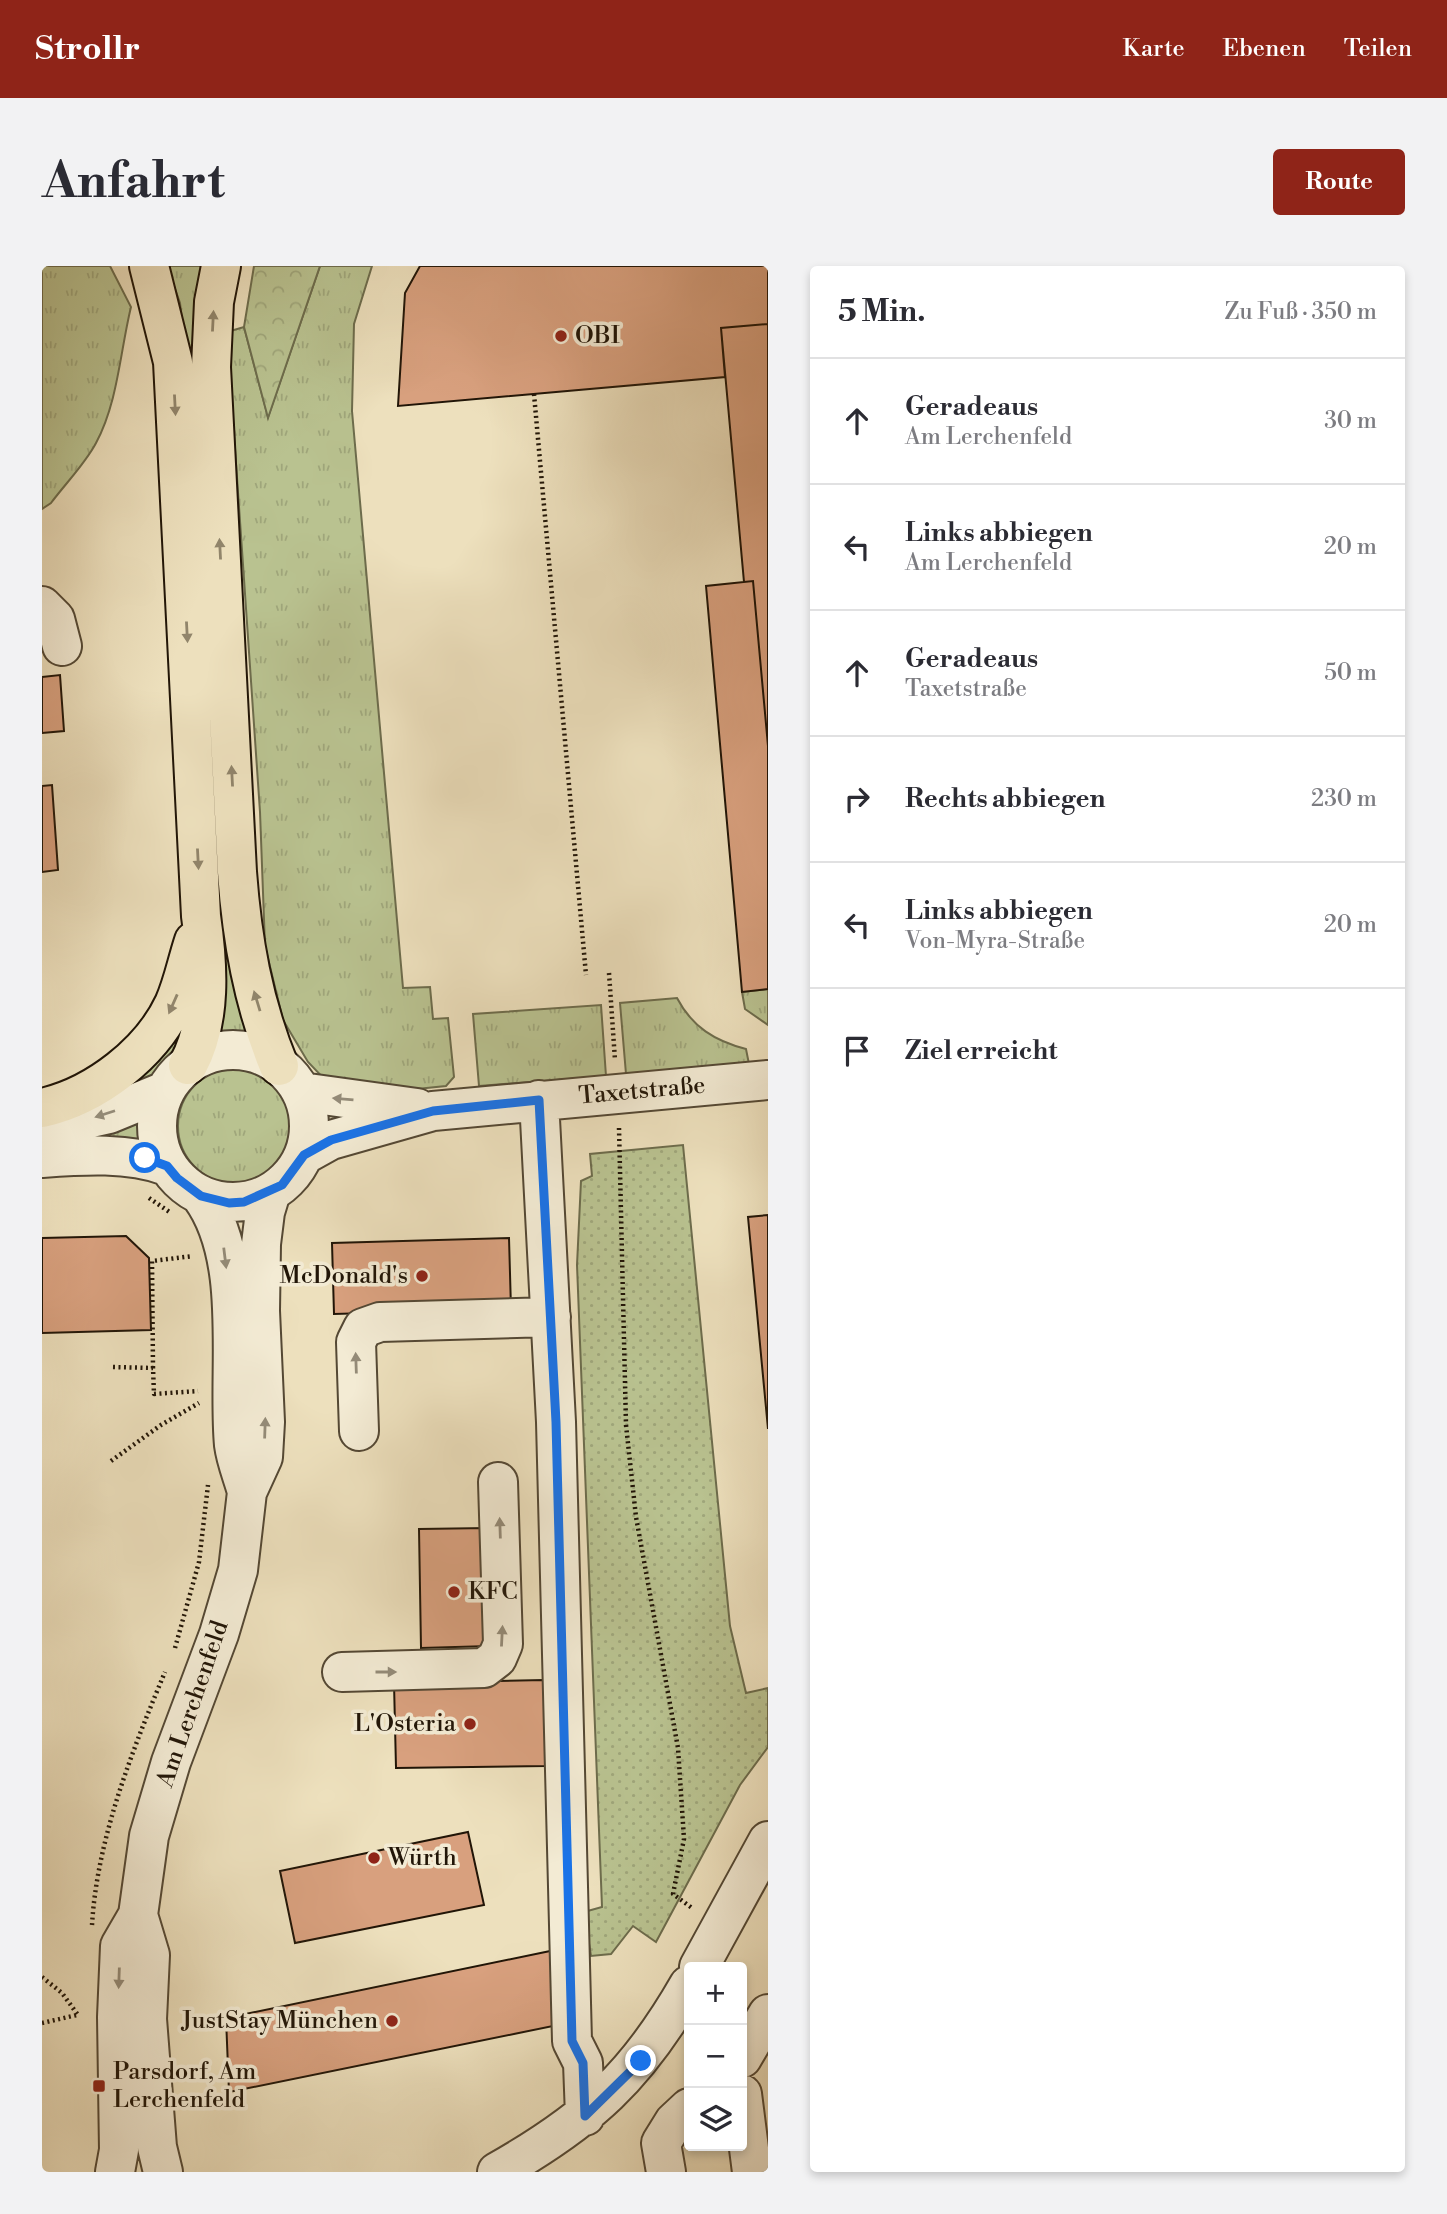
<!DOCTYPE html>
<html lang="de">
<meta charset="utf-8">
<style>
body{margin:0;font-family:"Libre Bodoni",serif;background:#f2f2f3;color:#2b2b33}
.controls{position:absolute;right:21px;bottom:21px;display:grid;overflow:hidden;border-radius:7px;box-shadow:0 4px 10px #0003}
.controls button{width:63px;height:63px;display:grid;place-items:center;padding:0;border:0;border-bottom:2px solid #e1e1e2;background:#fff;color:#2b2b33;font:35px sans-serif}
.stop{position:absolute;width:21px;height:21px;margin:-16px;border:5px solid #1a73e8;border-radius:50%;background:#fff}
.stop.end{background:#1a73e8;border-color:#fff;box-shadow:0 2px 7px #0008}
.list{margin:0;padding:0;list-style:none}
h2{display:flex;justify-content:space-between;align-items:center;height:91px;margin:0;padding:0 28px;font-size:30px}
h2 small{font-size:23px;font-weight:400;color:#7c7c81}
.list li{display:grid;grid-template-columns:46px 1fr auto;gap:21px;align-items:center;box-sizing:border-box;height:126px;padding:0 28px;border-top:2px solid #e1e1e2}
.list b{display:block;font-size:26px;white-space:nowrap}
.list p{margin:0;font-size:23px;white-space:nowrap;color:#7c7c81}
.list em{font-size:23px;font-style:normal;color:#7c7c81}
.icon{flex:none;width:38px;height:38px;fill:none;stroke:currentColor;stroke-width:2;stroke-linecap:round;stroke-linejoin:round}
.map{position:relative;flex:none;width:726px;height:1906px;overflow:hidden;border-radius:7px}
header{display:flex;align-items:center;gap:42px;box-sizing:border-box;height:98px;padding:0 35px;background:#8f2418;color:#fff}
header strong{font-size:33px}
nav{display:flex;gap:38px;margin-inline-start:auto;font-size:24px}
.intro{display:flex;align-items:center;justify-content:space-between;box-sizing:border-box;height:168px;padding:0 42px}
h1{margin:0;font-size:49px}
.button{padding:18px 32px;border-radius:7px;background:#8f2418;color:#fff;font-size:24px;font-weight:700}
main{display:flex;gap:42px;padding:0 42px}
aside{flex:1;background:#fff;border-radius:7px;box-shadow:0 4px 10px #0003}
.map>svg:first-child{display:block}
</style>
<header>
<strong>Strollr</strong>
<nav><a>Karte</a><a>Ebenen</a><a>Teilen</a></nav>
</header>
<div class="intro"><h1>Anfahrt</h1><a class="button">Route</a></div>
<main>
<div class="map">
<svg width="726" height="1906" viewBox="0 0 726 1906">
<defs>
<pattern id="grass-tufts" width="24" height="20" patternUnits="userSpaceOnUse" patternTransform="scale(1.75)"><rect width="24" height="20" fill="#b9c290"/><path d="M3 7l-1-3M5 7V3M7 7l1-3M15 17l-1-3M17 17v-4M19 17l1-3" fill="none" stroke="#9fa67b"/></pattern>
<pattern id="forest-crowns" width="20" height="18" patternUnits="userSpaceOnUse" patternTransform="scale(1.75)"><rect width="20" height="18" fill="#b9c290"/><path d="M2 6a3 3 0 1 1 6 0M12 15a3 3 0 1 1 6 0" fill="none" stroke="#9fa67b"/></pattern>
<pattern id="park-dots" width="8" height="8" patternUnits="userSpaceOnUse" patternTransform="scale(1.75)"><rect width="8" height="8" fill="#b9c290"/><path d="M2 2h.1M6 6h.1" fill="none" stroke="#9fa67b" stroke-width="1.8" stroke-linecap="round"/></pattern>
</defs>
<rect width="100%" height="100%" fill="#ede0bd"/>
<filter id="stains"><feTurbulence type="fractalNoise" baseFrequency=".00286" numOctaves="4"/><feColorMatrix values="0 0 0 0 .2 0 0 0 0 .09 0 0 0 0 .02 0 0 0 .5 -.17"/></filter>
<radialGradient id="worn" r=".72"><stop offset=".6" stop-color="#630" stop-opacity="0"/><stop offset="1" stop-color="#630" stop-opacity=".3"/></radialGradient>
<path fill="url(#grass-tufts)" stroke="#6d6c4c" stroke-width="2" d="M0,0H68L89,41C78,86 76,136 54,177C43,198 23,218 9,237L0,243Z
M125,0H165L218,774L202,770L169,775L179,653L144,85L138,37Z
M278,0H330L312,58L310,145L361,722L388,721L391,753L406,752L412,811L404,820L345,826L288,819L266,796L241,754L223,680L218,546L185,66L202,61L226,151Z
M726,723V759L703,743L700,726Z
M635,732C650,761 673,775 704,783L707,798L584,808L578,737Z
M559,739L564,810L437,820L431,748Z
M146,745C139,782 139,792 109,818L77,819Z
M136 860a58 58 0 1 1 116 0a58 58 0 1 1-116 0Z
M104,845L107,881L0,873Z"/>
<path fill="url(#forest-crowns)" stroke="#6d6c4c" stroke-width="2" d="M212,0H278L226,152L202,61Z"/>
<path fill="url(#park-dots)" stroke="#6d6c4c" stroke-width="2" d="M641,879L688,1360L704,1427L726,1422V1481L698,1519L614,1676L591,1660L569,1688L549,1690L542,1646L560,1641L535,999L539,915L550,910L548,888Z"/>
<path fill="#d8a07e" stroke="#211507" stroke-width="2" d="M378,0H726V58L679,62L683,111L356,140L363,27Z
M726,58V480L711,315L702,316L679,62Z
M711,315L726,480V723L700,726L664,320Z
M18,409L22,465L0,467V411Z
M10,519L16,604L0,606V520Z
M726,949V1163L706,951Z
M84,970L107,992L109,1064L0,1067V972Z
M467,972L469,1043L292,1048L290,977Z
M446,1262L448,1380L379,1382L377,1263Z
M502,1414L504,1500L354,1502L352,1417Z
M426,1566L442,1639L253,1677L238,1605Z
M513,1684L516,1759L187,1826L184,1752Z"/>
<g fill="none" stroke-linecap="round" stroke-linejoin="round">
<g stroke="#544834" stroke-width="42">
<path id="minor" d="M0,340L13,353L20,380
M115 860a76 76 0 1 1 152 0a76 76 0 1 1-152 0Z
M259,826L375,842
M497,834L514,1156L530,1775L541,1797L543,1850
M0,863L67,848L123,825
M262,889L289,874L391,845L726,814
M0,892C42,889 86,886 125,900
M159,930C206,994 185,1103 192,1179C194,1195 201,1211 205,1226
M317,1165L314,1076L321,1062L338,1056L509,1051
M300,1406L442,1402L455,1392L461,1378L456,1216
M96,1649L108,1689L105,1753L115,1881L121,1906
M657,1701L726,1575
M700,1792L726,1748
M700,1828L710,1906
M73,1906L77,1884L75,1751L78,1680L96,1649L107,1570L129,1496L177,1368L196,1304L205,1226L221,1191L223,1156L218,1045L219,978L223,946L229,926
M455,1906C547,1854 595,1810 647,1719
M624,1906L619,1877L632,1856L647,1842"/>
</g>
<g stroke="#211507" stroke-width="42">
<path id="highway" d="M107,0L131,96L159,650C166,698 170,755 146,799
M179,0L172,36L169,101L195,606C200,673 211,737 237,800
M0,842C54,830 109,787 132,738C141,718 145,696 152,675"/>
</g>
<path stroke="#211507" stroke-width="4.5" stroke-dasharray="2 3.5" stroke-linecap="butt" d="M492,128L544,709
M567,707L573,794
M577,862L584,1159L594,1251L636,1482L642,1573L631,1628L650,1642
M107,932L129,947
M71,1101L111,1102L112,1128L156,1125
M111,1102L110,995L151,990
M69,1195L119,1159L157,1137
M133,1382L157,1296L166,1219
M50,1659C55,1573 90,1485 123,1406
M0,1711L20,1727L36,1749
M0,1757L35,1749"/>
<use href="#minor" stroke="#f3ebd4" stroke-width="38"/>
<use href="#highway" stroke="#ede0bd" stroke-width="38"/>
</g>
<defs><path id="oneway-solid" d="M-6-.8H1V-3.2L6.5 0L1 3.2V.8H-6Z" transform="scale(1.75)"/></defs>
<g fill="#91856b">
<use href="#oneway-solid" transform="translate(171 55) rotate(-87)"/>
<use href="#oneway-solid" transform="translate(133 139) rotate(87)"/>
<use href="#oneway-solid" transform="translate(178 283) rotate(-93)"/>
<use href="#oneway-solid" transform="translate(145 366) rotate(87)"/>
<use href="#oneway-solid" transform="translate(190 510) rotate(-93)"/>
<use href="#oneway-solid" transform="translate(156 593) rotate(87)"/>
<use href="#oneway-solid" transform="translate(215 735) rotate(-107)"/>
<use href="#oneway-solid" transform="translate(131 738) rotate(114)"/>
</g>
<g fill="#948b78">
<use href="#oneway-solid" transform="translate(301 833) rotate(-175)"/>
<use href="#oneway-solid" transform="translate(63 848) rotate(162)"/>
<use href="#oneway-solid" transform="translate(183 992) rotate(83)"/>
<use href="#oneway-solid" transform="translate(314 1097) rotate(-92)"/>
<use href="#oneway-solid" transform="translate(223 1162) rotate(-88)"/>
<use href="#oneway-solid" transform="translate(458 1262) rotate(-92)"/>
<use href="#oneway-solid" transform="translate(460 1370) rotate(-87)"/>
<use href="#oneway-solid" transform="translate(344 1406)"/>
<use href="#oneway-solid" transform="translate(77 1712) rotate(92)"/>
</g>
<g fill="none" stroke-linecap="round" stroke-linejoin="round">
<path stroke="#1a73e8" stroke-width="9" d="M103,892L125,900L135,912L159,930L187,937L202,936L240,919L262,889L289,874L391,845L497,834L514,1156L530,1775L541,1797L543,1850L599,1795"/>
</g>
<g fill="#8f2418" stroke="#f3ebd4" stroke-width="2.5">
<circle cx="519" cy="70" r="7"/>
<circle cx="380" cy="1010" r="7"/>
<circle cx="412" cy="1326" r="7"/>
<circle cx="428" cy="1458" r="7"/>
<circle cx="332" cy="1592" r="7"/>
<circle cx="350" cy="1755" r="7"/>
<rect x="50" y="1813" width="14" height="14" rx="3.5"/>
</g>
<g text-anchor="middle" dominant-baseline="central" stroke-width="7" stroke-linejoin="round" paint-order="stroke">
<g font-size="24" fill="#211507" stroke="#f3ebd4" text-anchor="start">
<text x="533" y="70">OBI</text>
<text x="366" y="1010" text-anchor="end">McDonald's</text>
<text x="426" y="1326">KFC</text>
<text x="414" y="1458" text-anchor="end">L'Osteria</text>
<text x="346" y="1592">Würth</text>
<text x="336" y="1755" text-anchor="end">JustStay München</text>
<text x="71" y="1806">Parsdorf, Am<tspan x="71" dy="28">Lerchenfeld</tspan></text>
</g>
<g font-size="24" fill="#211507" stroke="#f3ebd4">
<text transform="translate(600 825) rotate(-5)">Taxetstraße</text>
<text transform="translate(151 1438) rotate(-71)">Am Lerchenfeld</text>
</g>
</g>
<rect width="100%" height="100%" filter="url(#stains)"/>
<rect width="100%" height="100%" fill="url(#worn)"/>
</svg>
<div class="controls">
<button>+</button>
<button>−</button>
<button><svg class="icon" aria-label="layers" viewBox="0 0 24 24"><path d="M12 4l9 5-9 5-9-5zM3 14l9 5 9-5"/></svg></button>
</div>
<div class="stop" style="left:103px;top:892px"></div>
<div class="stop end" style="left:599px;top:1795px"></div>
</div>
<aside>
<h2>5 Min.<small>Zu Fuß · 350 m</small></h2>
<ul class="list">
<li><svg class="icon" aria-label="ahead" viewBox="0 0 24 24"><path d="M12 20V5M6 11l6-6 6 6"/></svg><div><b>Geradeaus</b><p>Am Lerchenfeld</p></div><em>30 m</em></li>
<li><svg class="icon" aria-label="left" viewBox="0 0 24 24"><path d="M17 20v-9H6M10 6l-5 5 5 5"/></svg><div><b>Links abbiegen</b><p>Am Lerchenfeld</p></div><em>20 m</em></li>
<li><svg class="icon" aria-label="ahead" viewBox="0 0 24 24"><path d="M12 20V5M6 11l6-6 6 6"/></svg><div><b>Geradeaus</b><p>Taxetstraße</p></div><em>50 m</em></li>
<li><svg class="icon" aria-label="right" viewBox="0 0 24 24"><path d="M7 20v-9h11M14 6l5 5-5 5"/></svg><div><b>Rechts abbiegen</b></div><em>230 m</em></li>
<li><svg class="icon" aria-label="left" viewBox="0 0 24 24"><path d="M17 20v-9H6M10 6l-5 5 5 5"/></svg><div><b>Links abbiegen</b><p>Von-Myra-Straße</p></div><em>20 m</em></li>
<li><svg class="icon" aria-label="arrive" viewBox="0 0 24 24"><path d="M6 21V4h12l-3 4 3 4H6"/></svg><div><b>Ziel erreicht</b></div></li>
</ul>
</aside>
</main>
